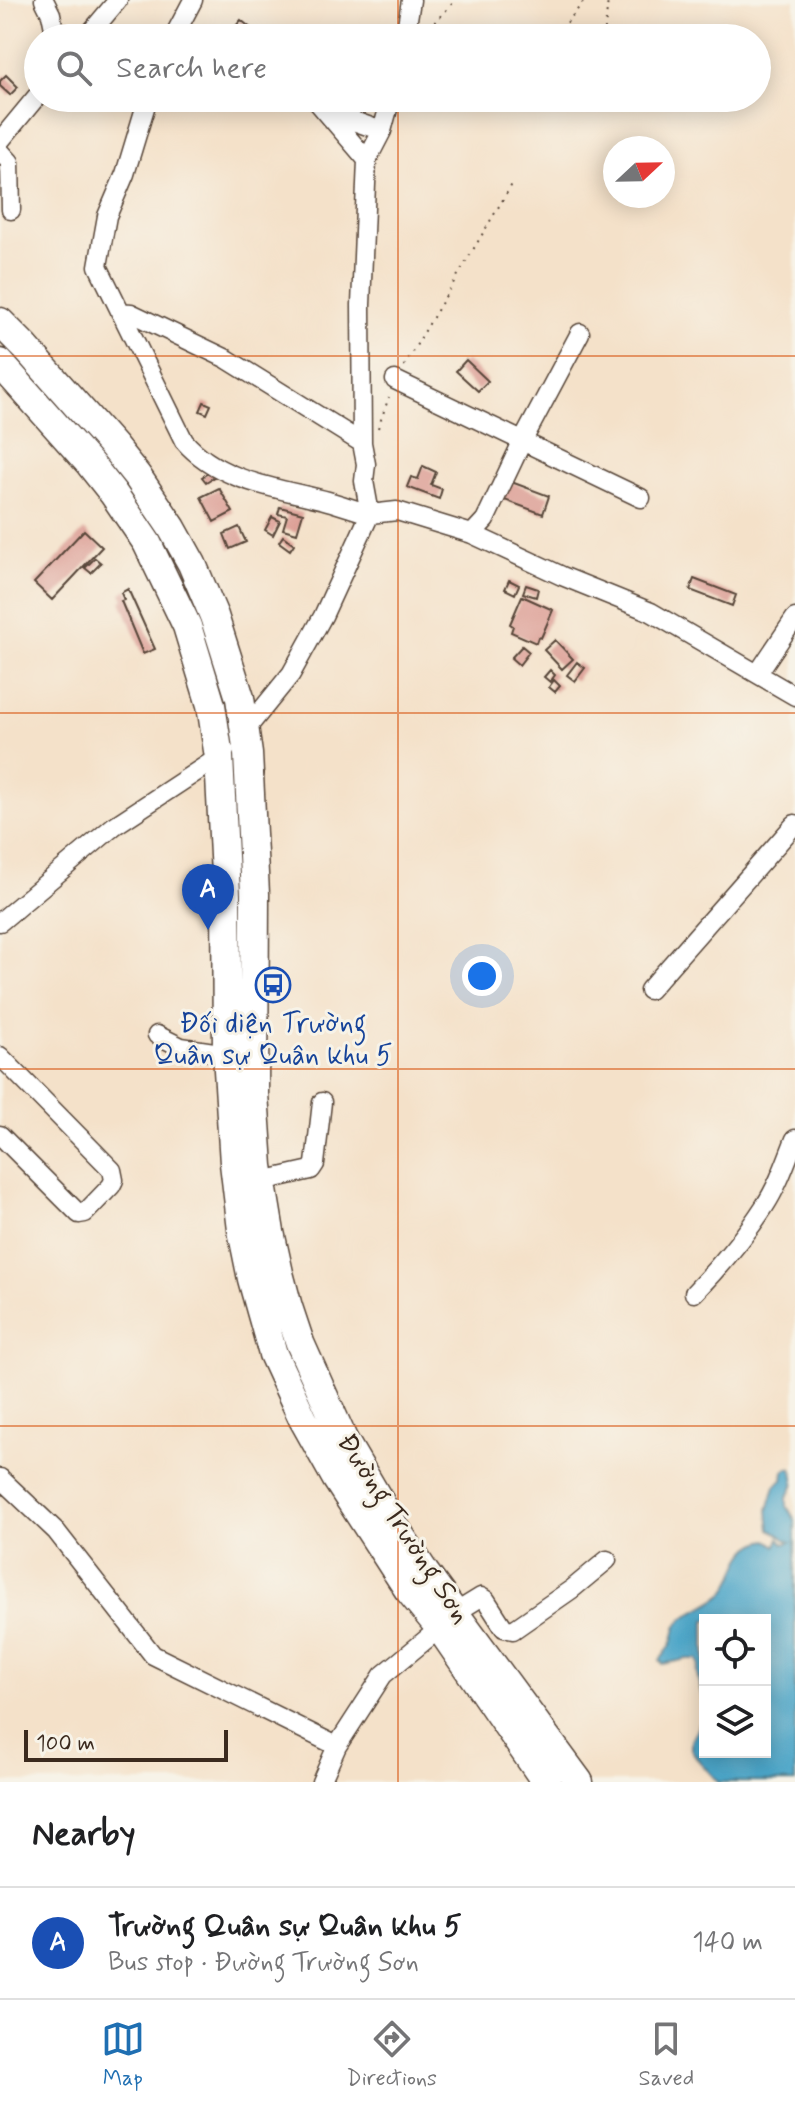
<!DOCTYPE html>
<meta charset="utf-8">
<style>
body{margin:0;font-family:Mynerve,sans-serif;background:#f2f2f2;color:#202124}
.controls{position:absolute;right:24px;bottom:24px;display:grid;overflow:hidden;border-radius:0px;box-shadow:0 4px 20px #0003}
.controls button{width:72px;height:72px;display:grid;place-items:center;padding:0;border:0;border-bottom:2px solid #e0e0e0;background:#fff;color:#202124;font:40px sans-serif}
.compass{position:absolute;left:603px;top:136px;width:72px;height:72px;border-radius:50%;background:#fff;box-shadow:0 4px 20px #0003;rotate:68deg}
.scale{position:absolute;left:24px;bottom:20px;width:204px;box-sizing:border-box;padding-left:8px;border:4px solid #3b2a1e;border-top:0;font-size:22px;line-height:28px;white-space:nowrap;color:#3b2a1e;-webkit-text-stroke:6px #f7f3e8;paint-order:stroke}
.you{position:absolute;left:482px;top:976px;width:28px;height:28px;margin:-20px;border:6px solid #fff;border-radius:50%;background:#1a73e8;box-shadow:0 0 0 12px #1a73e833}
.badge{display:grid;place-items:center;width:52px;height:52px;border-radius:50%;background:#1f6fb2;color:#fff;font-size:26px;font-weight:700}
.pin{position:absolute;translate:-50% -66px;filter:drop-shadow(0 2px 4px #0008)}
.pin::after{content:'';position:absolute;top:42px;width:28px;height:24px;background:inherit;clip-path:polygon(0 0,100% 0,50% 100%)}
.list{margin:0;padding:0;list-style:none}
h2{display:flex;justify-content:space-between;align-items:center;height:104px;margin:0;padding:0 32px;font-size:34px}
h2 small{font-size:26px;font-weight:400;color:#757577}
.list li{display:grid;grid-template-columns:52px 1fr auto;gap:24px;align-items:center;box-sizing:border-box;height:112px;padding:0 32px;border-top:2px solid #e0e0e0}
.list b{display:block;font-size:30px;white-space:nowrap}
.list p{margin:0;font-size:26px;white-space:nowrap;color:#757577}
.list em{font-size:26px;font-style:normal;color:#757577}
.icon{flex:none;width:44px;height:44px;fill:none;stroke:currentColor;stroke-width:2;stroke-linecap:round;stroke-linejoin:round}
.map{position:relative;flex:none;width:795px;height:1782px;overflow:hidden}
.search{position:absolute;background:#fff;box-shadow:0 4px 20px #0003;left:24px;right:24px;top:24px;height:88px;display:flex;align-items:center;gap:20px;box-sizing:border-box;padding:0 28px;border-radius:44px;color:#757577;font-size:30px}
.sheet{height:216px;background:#fff}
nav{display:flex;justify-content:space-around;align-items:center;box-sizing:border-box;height:112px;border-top:2px solid #e0e0e0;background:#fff;font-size:22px;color:#757577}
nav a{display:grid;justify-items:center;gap:4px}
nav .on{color:#1f6fb2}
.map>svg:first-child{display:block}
</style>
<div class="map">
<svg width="795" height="1782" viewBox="0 0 795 1782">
<rect width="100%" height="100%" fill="#f7f3e8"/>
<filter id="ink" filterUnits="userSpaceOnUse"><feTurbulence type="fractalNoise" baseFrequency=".0125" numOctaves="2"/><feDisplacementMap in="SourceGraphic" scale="16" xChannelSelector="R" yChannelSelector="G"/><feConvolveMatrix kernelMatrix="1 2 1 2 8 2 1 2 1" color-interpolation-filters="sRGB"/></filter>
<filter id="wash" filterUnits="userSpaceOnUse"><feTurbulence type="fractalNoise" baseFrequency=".006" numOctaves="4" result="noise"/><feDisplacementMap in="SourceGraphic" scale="32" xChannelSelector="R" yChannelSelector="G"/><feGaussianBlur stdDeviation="1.8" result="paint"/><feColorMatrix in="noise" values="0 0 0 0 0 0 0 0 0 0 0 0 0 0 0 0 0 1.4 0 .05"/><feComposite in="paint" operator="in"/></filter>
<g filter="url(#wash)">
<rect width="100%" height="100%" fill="#f4e1c9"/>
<path fill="#4ba5c8" stroke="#436873" stroke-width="2" fill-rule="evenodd" d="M788,1468L792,1469C794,1482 795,1487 787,1497V1506L795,1520V1782H718L699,1761L691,1749V1741L702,1719L703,1701L697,1673L699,1664L697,1659H687L663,1664L660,1660C665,1654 670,1648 673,1640C674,1637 675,1630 676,1627C685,1612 716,1603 726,1591C740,1572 738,1545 768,1540L776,1546L779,1538L784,1544L790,1542C783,1539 779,1532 770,1529L768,1510L775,1486L783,1480L784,1471ZM705,1620H765V1752H705Z"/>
<g id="blocks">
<path fill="#da978e" d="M241,20L252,29L244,38H237L230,33Z
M6,75L18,87L10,95L0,86V81Z
M466,360L488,381L478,391L456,371Z
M204,402L211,405L207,414L200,411Z
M423,466L436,472L431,485L442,489L439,499L407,487L411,477L418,479Z
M214,469L217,475L206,482L202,477Z
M506,480L549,496L543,514L499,498Z
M219,488L233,512L214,522L201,497Z
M280,507L303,513L297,533L283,529L287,516L278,514Z
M272,517L280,521L273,535L265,530Z
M239,527L246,542L230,549L224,534Z
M84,530L102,547L52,600L34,583Z
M283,536L294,544L290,550L279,542Z
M95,558L101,563L91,573L85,568Z
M694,579L736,595L732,606L690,590Z
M509,580L519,585L515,594L505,589Z
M526,585L538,589L536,597L523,593Z
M128,589L155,649L143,654L121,601L124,600L121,593Z
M522,596L553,610L541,638L538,637L536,643L511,632L513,626L510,624Z
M555,640L573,659L562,669L544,650Z
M522,646L529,652L519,665L511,658Z
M577,662L585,668L575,681L567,675Z
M550,670L555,675L550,682L544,677Z
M554,680L560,686L555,692L549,687Z"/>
</g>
</g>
<g filter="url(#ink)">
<use href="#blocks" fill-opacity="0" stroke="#574538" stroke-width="2"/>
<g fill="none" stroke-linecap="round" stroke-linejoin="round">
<g stroke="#574538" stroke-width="21">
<path id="minor" d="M44,0L51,14L56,38
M86,38L118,0
M173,38L193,0
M405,38L411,0
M148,98L125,174L107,216L98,266L184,441C219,482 279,488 328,501C342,505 356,510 370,514L364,481L366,464L362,443L361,305L367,160L382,131L391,98
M314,98L367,160
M328,112L382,131
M0,141L38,95
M0,151L10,162L11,210
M120,312L131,313L227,359L362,443
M395,380L641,498
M472,534L485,520L522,442L580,333
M758,673L795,618
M243,733L291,674L323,616L370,514L397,511L472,534L562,576L651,612L795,696
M0,922L114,826L219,757L225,751
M649,990L795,824
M157,1035L181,1047L227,1054
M0,1056L112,1170L114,1180L111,1186L85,1213L79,1214L0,1135
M262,1181L311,1170L315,1164L322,1102
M694,1293C720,1266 744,1238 764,1207C778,1186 786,1162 795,1139
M0,1478L56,1531L153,1655L337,1746
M455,1613L481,1597L486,1600L504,1628L513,1630L572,1589L607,1560
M321,1782L337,1746L383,1675L440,1628"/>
</g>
<g stroke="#574538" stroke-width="31">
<path id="highway" d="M0,322L25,347L113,446L137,476L172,528L192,564L214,616L240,698L248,754L255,894L254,1094L259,1166L270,1232L279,1273L288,1307L300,1343L343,1439L394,1526L425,1573L579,1782
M0,363L90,464L113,493L147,543L187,626L211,705L219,757L226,895L227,1054L234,1163L242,1230L252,1279L273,1354L303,1419L336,1478L408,1589L440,1628L546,1782"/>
</g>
<path stroke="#574538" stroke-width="2" stroke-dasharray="2 6" stroke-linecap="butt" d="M562,29L585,0
M423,34L456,0
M604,38L608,0
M404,366L514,181
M378,428L389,397"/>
<use href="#minor" stroke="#fff" stroke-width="18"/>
<use href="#highway" stroke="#fff" stroke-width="28"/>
</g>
</g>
<path fill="none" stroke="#d7540e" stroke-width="2" stroke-opacity="0.55" d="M398,0V38M398,98V1782M0,356H795M0,713H795M0,1069H795M0,1426H795"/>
<defs>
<g id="bus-ring" transform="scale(1.8)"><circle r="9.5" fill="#f7f3e8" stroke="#1a4fb4" stroke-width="1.5"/><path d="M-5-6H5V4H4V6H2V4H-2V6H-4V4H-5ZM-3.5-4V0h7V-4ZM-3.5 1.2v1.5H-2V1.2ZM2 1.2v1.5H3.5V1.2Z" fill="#1a4fb4"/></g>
</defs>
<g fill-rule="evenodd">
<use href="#bus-ring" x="273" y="985"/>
</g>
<g text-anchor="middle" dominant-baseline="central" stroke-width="6" stroke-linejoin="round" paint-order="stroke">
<g font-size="28" fill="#164399" stroke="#f7f3e8">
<text x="273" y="1024">Đối diện Trường<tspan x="273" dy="32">Quân sự Quân khu 5</tspan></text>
</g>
<g font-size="28" fill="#3b2a1e" stroke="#f7f3e8">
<text transform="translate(403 1529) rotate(57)">Đường Trường Sơn</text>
</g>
</g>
</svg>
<div class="controls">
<button><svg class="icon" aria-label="locate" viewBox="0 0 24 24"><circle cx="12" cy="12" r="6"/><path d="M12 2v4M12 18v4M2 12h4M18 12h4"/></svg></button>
<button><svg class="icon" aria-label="layers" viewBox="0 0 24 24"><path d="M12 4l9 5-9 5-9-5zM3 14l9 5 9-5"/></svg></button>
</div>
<svg class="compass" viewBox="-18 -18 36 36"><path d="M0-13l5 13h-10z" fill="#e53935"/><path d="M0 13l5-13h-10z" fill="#757577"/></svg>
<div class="scale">100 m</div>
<div class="you"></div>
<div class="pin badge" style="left:208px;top:930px;background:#1a4fb4">A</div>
<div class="search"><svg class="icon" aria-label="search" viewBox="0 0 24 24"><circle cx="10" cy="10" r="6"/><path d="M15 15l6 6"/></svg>Search here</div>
</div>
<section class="sheet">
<h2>Nearby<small></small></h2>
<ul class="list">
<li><span class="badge" style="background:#1a4fb4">A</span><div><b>Trường Quân sự Quân khu 5</b><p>Bus stop · Đường Trường Sơn</p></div><em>140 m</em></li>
</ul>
</section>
<nav>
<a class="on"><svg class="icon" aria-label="map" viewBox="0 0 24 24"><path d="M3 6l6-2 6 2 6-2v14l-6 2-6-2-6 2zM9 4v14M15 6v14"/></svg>Map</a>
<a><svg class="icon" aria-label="directions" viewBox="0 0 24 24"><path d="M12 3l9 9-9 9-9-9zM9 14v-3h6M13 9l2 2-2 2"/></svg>Directions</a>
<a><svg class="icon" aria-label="saved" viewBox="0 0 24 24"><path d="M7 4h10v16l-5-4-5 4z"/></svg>Saved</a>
</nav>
